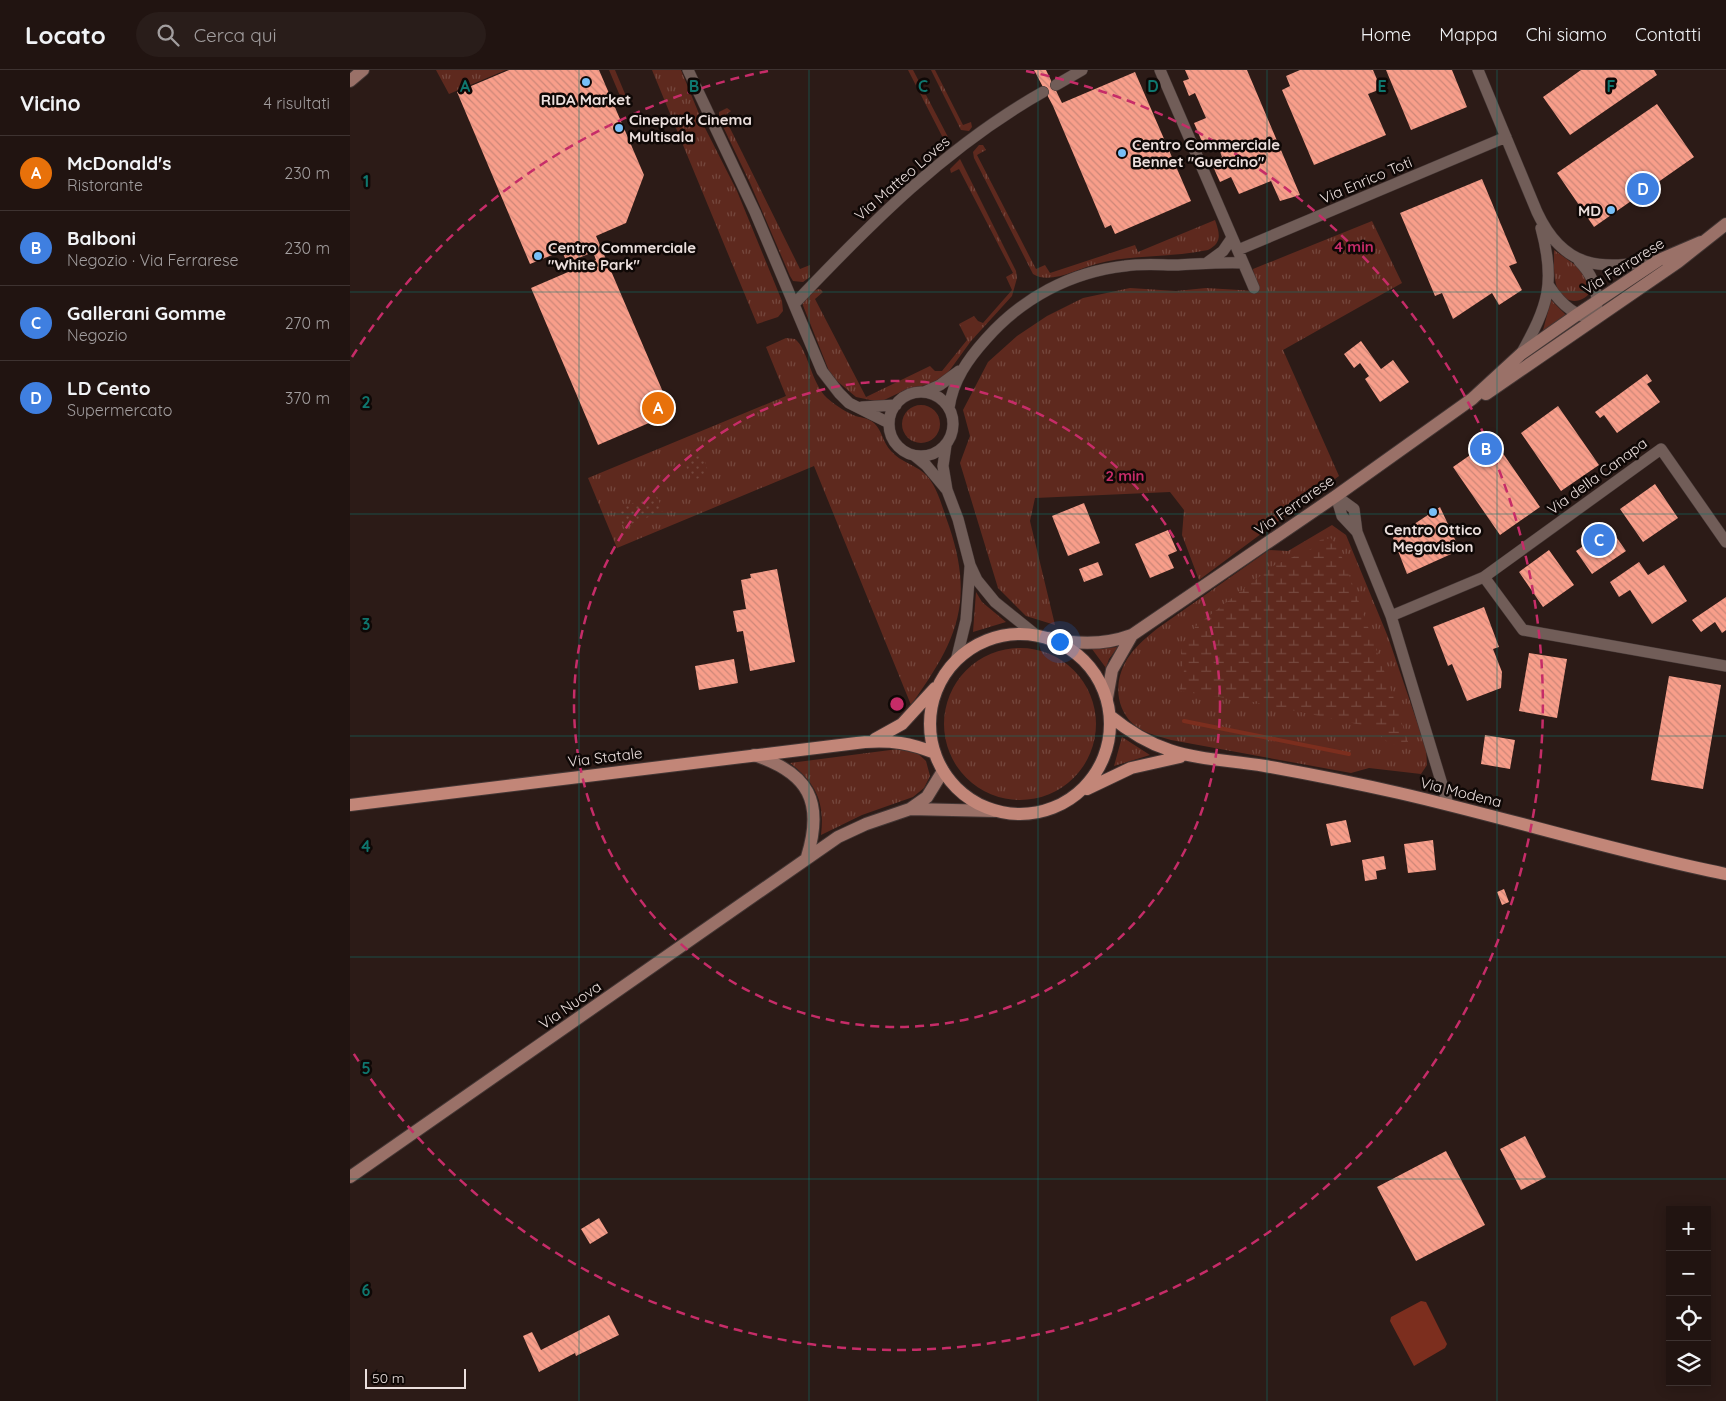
<!DOCTYPE html>
<html lang="it">
<meta charset="utf-8">
<style>
body{margin:0;font-family:Quicksand,sans-serif;background:#291d1a;color:#f1f3f6}
.controls{position:absolute;right:15px;bottom:15px;display:grid;overflow:hidden;border-radius:0px;box-shadow:0 2px 12px #0003}
.controls button{width:45px;height:45px;display:grid;place-items:center;padding:0;border:0;border-bottom:1px solid #3e3331;background:#211411;color:#f1f3f6;font:25px sans-serif}
.scale{position:absolute;left:15px;bottom:12px;width:101px;box-sizing:border-box;padding-left:5px;border:2px solid #ebdfdd;border-top:0;font-size:14px;line-height:18px;white-space:nowrap;color:#ebdfdd;-webkit-text-stroke:4px #0f0806;paint-order:stroke}
.you{position:absolute;left:709px;top:571px;width:18px;height:18px;margin:-12px;border:4px solid #fff;border-radius:50%;background:#1a73e8;box-shadow:0 0 0 8px #1a73e833}
.badge{display:grid;place-items:center;width:32px;height:32px;border-radius:50%;background:#d93025;color:#fff;font-size:16px;font-weight:700}
.pin{position:absolute;translate:-50% -50%;border:2px solid #fff;box-shadow:0 1px 5px #0006}
.list{margin:0;padding:0;list-style:none}
h2{display:flex;justify-content:space-between;align-items:center;height:65px;margin:0;padding:0 20px;font-size:21px}
h2 small{font-size:16px;font-weight:400;color:#a29e9f}
.list li{display:grid;grid-template-columns:32px 1fr auto;gap:15px;align-items:center;box-sizing:border-box;height:75px;padding:0 20px;border-top:1px solid #3e3331}
.list b{display:block;font-size:19px;white-space:nowrap}
.list p{margin:0;font-size:16px;white-space:nowrap;color:#a29e9f}
.list em{font-size:16px;font-style:normal;color:#a29e9f}
.icon{flex:none;width:28px;height:28px;fill:none;stroke:currentColor;stroke-width:2;stroke-linecap:round;stroke-linejoin:round}
.map{position:relative;flex:none;width:1376px;height:1331px;overflow:hidden}
header{display:flex;align-items:center;gap:30px;box-sizing:border-box;height:70px;padding:0 25px;background:#211411;border-bottom:1px solid #3e3331}
header strong{font-size:24px}
nav{display:flex;gap:28px;margin-inline-start:auto;font-size:18px}
.search{width:350px;height:45px;background:#291d1a;display:flex;align-items:center;gap:12px;box-sizing:border-box;padding:0 18px;border-radius:28px;color:#a29e9f;font-size:19px}
main{display:flex}
aside{flex:1;background:#211411}
.map>svg:first-child{display:block}
</style>
<header>
<strong>Locato</strong>
<div class="search"><svg class="icon" aria-label="search" viewBox="0 0 24 24"><circle cx="10" cy="10" r="6"/><path d="M15 15l6 6"/></svg>Cerca qui</div>
<nav><a>Home</a><a>Mappa</a><a>Chi siamo</a><a>Contatti</a></nav>
</header>
<main>
<aside>
<h2>Vicino<small>4 risultati</small></h2>
<ul class="list">
<li><span class="badge" style="background:#e8710a">A</span><div><b>McDonald's</b><p>Ristorante</p></div><em>230 m</em></li>
<li><span class="badge" style="background:#3f7fe0">B</span><div><b>Balboni</b><p>Negozio · Via Ferrarese</p></div><em>230 m</em></li>
<li><span class="badge" style="background:#3f7fe0">C</span><div><b>Gallerani Gomme</b><p>Negozio</p></div><em>270 m</em></li>
<li><span class="badge" style="background:#3f7fe0">D</span><div><b>LD Cento</b><p>Supermercato</p></div><em>370 m</em></li>
</ul>
</aside>
<div class="map">
<svg width="1376" height="1331" viewBox="0 0 1376 1331">
<defs>
<pattern id="grass-tufts" width="24" height="20" patternUnits="userSpaceOnUse" patternTransform="scale(1.25)"><rect width="24" height="20" fill="#5e291e"/><path d="M3 7l-1-3M5 7V3M7 7l1-3M15 17l-1-3M17 17v-4M19 17l1-3" fill="none" stroke="#75483e"/></pattern>
<pattern id="wetland-marsh" width="20" height="14" patternUnits="userSpaceOnUse" patternTransform="scale(1.25)"><rect width="20" height="14" fill="#5e291e"/><path d="M1 5h8M5 5V1M11 12h8M15 12V8" fill="none" stroke="#75483e"/></pattern>
<pattern id="park-dots" width="8" height="8" patternUnits="userSpaceOnUse" patternTransform="scale(1.25)"><rect width="8" height="8" fill="#5e291e"/><path d="M2 2h.1M6 6h.1" fill="none" stroke="#75483e" stroke-width="1.8" stroke-linecap="round"/></pattern>
<pattern id="building-back-hatch" width="6" height="6" patternUnits="userSpaceOnUse" patternTransform="scale(1.25)"><rect width="6" height="6" fill="#f89e8a"/><path d="M-1 5l2 2M0 0l6 6M5-1l2 2" fill="none" stroke="#cc8778"/></pattern>
</defs>
<rect width="100%" height="100%" fill="#2c1b17"/>
<path fill="url(#grass-tufts)" d="M86,0H156L99,24Z
M259,0H265L278,31L273,33Z
M302,0H331L354,56L387,121L432,231L433,241L428,247L407,254Z
M558,0H563L598,67L599,75L593,80L588,74L594,70Z
M581,0H585L613,55L621,52L622,57L619,61L611,60Z
M377,38L381,41L374,46L450,199L460,195V207L453,212L443,211L440,206L400,113L369,48V42Z
M629,75H633L636,80L627,85L686,199L695,195L700,203L785,175L788,182L865,150C870,164 872,173 858,180C821,188 782,184 746,194C727,199 700,215 683,204L624,88L623,82Z
M610,89L666,201L667,208L662,226L621,271L597,304L580,314L555,320L530,332L506,327L487,311L479,301L452,233L465,220L470,219L473,222L465,229L516,327L580,296L585,301H592L617,270L609,254L624,246L628,251L633,253L662,220L656,207L663,203L609,99L601,103L600,99Z
M1022,151L1052,213L933,280L989,406L849,510L832,465L834,440L820,422L685,428L680,451L705,555L676,546L648,518L610,393L620,366L613,340L638,292L667,266L697,246L733,228L780,218L826,221L856,218L906,221L903,199Z
M1204,180L1238,204L1242,220C1234,233 1217,236 1208,220C1203,209 1204,191 1204,180Z
M1201,230L1217,246L1192,264Z
M436,268L445,269C458,279 461,313 477,328C484,334 494,341 503,345C510,348 517,347 524,353C532,360 533,373 541,381C551,393 568,395 578,407C589,421 593,440 599,456C625,533 606,572 561,635L464,396L267,478L238,408L436,326L416,277Z
M552 354a19 19 0 1 1 38 0a19 19 0 1 1-38 0Z
M982,455L996,465L1038,567L1076,678L1077,695L1071,704L1019,698L1001,703L821,670C808,666 792,663 782,653C763,634 765,605 780,585C787,575 798,566 808,558L919,480L938,481Z
M626,522L632,532L656,552L623,562Z
M768,577L759,589L756,598L742,579Z
M594 654a76 76 0 1 1 152 0a76 76 0 1 1-152 0Z
M772,667L800,685L764,696Z
M548,679L565,681L576,691L580,706L574,718L563,727L512,745L471,765C475,732 466,713 440,693Z"/>
<path fill="url(#wetland-marsh)" d="M981,468L994,491L1041,620L1059,675L1039,674L1021,657L903,632L829,621L834,601L831,583L833,573L846,556L923,496L963,478L970,470Z"/>
<path fill="url(#park-dots)" d="M352,384L359,404L342,411L334,391Z
M306,424L313,441L274,457L266,440Z"/>
<path fill="#7c2e1e" d="M1071,1231L1076,1232L1097,1274L1095,1278L1064,1296L1040,1251L1041,1247Z"/>
<g fill="none" stroke-linecap="round" stroke-linejoin="round">
<path stroke="#7c2e1e" stroke-width="4" d="M834,651L999,684"/>
</g>
<path fill="url(#building-back-hatch)" d="M159,0H249L294,105L276,153L246,166L322,343L248,375L181,218L246,190L243,182L217,193L212,181L180,194L107,22Z
M684,0H696L712,33L785,2L841,131L765,164L761,155L755,158L703,36Z
M835,0H897L950,125L930,131L921,111L889,124L881,107L870,112L861,92L872,87L868,76L856,81L844,53L856,48L845,23L839,26L833,11L839,9Z
M950,0H1023L1031,19L1018,24L1036,65L964,95L932,20L940,16L936,6Z
M1036,0H1102L1117,37L1061,60Z
M1231,0H1304L1307,5L1220,65L1193,27Z
M1307,34L1344,87L1244,157L1207,103Z
M1132,109L1167,193L1159,196L1172,220L1149,235L1142,223L1103,249L1092,223L1085,226L1050,143Z
M1011,271L1031,299L1043,290L1059,312L1030,332L1015,309L1019,306L1010,293L1004,298L994,284Z
M1297,304L1302,311L1297,314L1310,332L1267,363L1254,345L1250,348L1245,342Z
M1208,336L1249,395L1211,421L1171,363Z
M1143,369L1190,437L1150,465L1103,397Z
M1305,414L1328,448L1293,472L1270,439Z
M734,433L750,473L718,486L702,446Z
M1090,437L1110,480L1057,504L1043,468Z
M1260,458L1276,481L1242,504L1226,481Z
M818,460L827,481L818,485L824,498L800,508L785,474Z
M1199,480L1224,515L1193,537L1169,502Z
M748,492L753,505L734,512L729,499Z
M1289,492L1298,505L1314,495L1337,531L1302,554L1280,520L1269,527L1260,512Z
M427,499L445,592L400,601L393,561L387,562L383,541L396,539L391,510L401,508L400,504Z
M1376,527V560L1372,563L1365,552L1351,562L1342,550Z
M1134,537L1149,577L1143,579L1152,602L1151,618L1117,631L1102,594L1098,596L1083,557Z
M1179,583L1217,589L1207,648L1169,641Z
M384,589L388,613L349,620L345,596Z
M1319,606L1371,615L1353,719L1301,710Z
M1135,665L1165,670L1160,699L1131,694Z
M996,750L1001,772L981,776L976,754Z
M1083,770L1086,800L1058,803L1054,774Z
M1034,786L1036,799L1026,801L1027,809L1015,811L1012,790Z
M1154,819L1159,832L1152,835L1147,822Z
M1175,1066L1196,1107L1171,1120L1150,1079Z
M1096,1081L1135,1155L1066,1191L1027,1117Z
M249,1148L258,1163L240,1174L231,1159Z
M259,1245L269,1265L226,1286L225,1283L189,1302L173,1266L182,1262L191,1280Z"/>
<g fill="none" stroke-linecap="round" stroke-linejoin="round">
<g stroke="#433634" stroke-width="12">
<path id="street" d="M338,0L405,142L472,301L489,323L499,333L539,353
M810,0L904,218
M1128,0L1187,142C1214,200 1251,200 1307,190
M706,15L732,0
M888,180L1156,67
M858,192L873,181L882,168
M1199,216C1210,233 1224,247 1245,249C1250,227 1245,207 1229,191
M445,233C520,154 597,76 693,22
M1171,284C1198,236 1206,213 1191,158
M574,322L590,315L609,301
M539 354a32 32 0 1 1 64 0a32 32 0 1 1-64 0Z
M512,337L546,335
M599,338C603,310 618,289 636,269C672,228 721,202 775,196C793,193 811,195 828,195C850,194 871,192 893,193
M596,375L593,396L597,420L608,449L620,495L627,510L645,532L686,565
M565,386L576,395L596,419
M986,426L1004,439L1007,462L1041,546L1098,734
M986,426L992,446L1007,462
M1134,507L1173,560L1376,596
M1041,546L1134,507L1311,379L1376,472
M606,591L616,550L620,497"/>
</g>
<g stroke="#433634" stroke-width="14">
<path id="secondary" d="M0,11L13,0
M1136,324L1328,192L1376,154
M699,568C728,575 755,575 782,565L986,426L1122,329L1171,284L1228,244L1309,190L1351,172
M757,628L762,600L782,565
M404,685C459,703 474,732 457,787
M560,739L577,727L593,701
M0,1107L488,767L516,754L560,739L645,741"/>
</g>
<g stroke="#433634" stroke-width="14">
<path id="primary" d="M580 654a90 90 0 1 1 180 0a90 90 0 1 1-180 0Z
M760,646C815,691 850,686 915,696C960,704 1005,713 1049,723C1158,748 1266,782 1376,804
M525,669L552,654L585,618
M737,719L781,698L830,687
M0,735L515,672C541,670 560,673 585,683"/>
</g>
<use href="#street" stroke="#715d58" stroke-width="11"/>
<use href="#secondary" stroke="#9a7168" stroke-width="12"/>
<use href="#primary" stroke="#c28678" stroke-width="12"/>
</g>
<path fill="none" stroke="#0f766e" stroke-width="1" stroke-opacity="0.55" d="M229,0V1331M459,0V1331M688,0V1331M917,0V1331M1147,0V1331M0,222H1376M0,444H1376M0,666H1376M0,887H1376M0,1109H1376"/>
<g fill="none" stroke="#c62c68" stroke-width="2.5" stroke-dasharray="9 6">
<circle cx="547" cy="634" r="323"/>
<path d="M2 287A646 646 0 0 1 418 1M676 1A646 646 0 1 1 2 981"/>
</g>
<g fill="#77bff7" stroke="#0f0806" stroke-width="2">
<circle cx="236" cy="12" r="5"/>
<circle cx="269" cy="58" r="5"/>
<circle cx="772" cy="83" r="5"/>
<circle cx="1261" cy="140" r="5"/>
<circle cx="188" cy="186" r="5"/>
<circle cx="1083" cy="442" r="5"/>
</g>
<g text-anchor="middle" dominant-baseline="central" stroke-width="5" stroke-linejoin="round" paint-order="stroke">
<g font-size="15" font-weight="bold" fill="#ebdfdd" stroke="#0f0806" text-anchor="start">
<text x="236" y="29" text-anchor="middle">RIDA Market</text>
<text x="279" y="49">Cinepark Cinema<tspan x="279" dy="17">Multisala</tspan></text>
<text x="782" y="74">Centro Commerciale<tspan x="782" dy="17">Bennet "Guercino"</tspan></text>
<text x="1251" y="140" text-anchor="end">MD</text>
<text x="198" y="177">Centro Commerciale<tspan x="198" dy="17">"White Park"</tspan></text>
<text x="1083" y="459" text-anchor="middle">Centro Ottico<tspan x="1083" dy="17">Megavision</tspan></text>
</g>
<g font-size="15" fill="#ebdfdd" stroke="#0f0806">
<text transform="translate(552 108) rotate(-41)">Via Matteo Loves</text>
<text transform="translate(1016 110) rotate(-23)">Via Enrico Toti</text>
<text transform="translate(1273 196) rotate(-32)">Via Ferrarese</text>
<text transform="translate(1247 406) rotate(-36)">Via della Canapa</text>
<text transform="translate(944 435) rotate(-35)">Via Ferrarese</text>
<text transform="translate(255 687) rotate(-7)">Via Statale</text>
<text transform="translate(1111 722) rotate(14)">Via Modena</text>
<text transform="translate(220 935) rotate(-35)">Via Nuova</text>
</g>
</g>
<g font-size="16" text-anchor="middle" font-weight="bold" fill="#0f766e" stroke="#0f0806" stroke-width="5" stroke-linejoin="round" paint-order="stroke">
<text x="115" y="22">A</text>
<text x="344" y="22">B</text>
<text x="573" y="22">C</text>
<text x="803" y="22">D</text>
<text x="1032" y="22">E</text>
<text x="1261" y="22">F</text>
<text x="16" y="117">1</text>
<text x="16" y="338">2</text>
<text x="16" y="560">3</text>
<text x="16" y="782">4</text>
<text x="16" y="1004">5</text>
<text x="16" y="1226">6</text>
</g>
<circle cx="547" cy="634" r="8" fill="#c62c68" stroke="#0f0806" stroke-width="2.5"/>
<g font-size="15" text-anchor="middle" font-weight="bold" fill="#c62c68" stroke="#0f0806" stroke-width="5" stroke-linejoin="round" paint-order="stroke">
<text x="1004" y="182">4 min</text>
<text x="775" y="411">2 min</text>
</g>
</svg>
<div class="controls">
<button>+</button>
<button>−</button>
<button><svg class="icon" aria-label="locate" viewBox="0 0 24 24"><circle cx="12" cy="12" r="6"/><path d="M12 2v4M12 18v4M2 12h4M18 12h4"/></svg></button>
<button><svg class="icon" aria-label="layers" viewBox="0 0 24 24"><path d="M12 4l9 5-9 5-9-5zM3 14l9 5 9-5"/></svg></button>
</div>
<div class="scale">50 m</div>
<div class="you"></div>
<div class="pin badge" style="left:308px;top:338px;background:#e8710a">A</div>
<div class="pin badge" style="left:1136px;top:379px;background:#3f7fe0">B</div>
<div class="pin badge" style="left:1249px;top:470px;background:#3f7fe0">C</div>
<div class="pin badge" style="left:1293px;top:119px;background:#3f7fe0">D</div>
</div>
</main>
